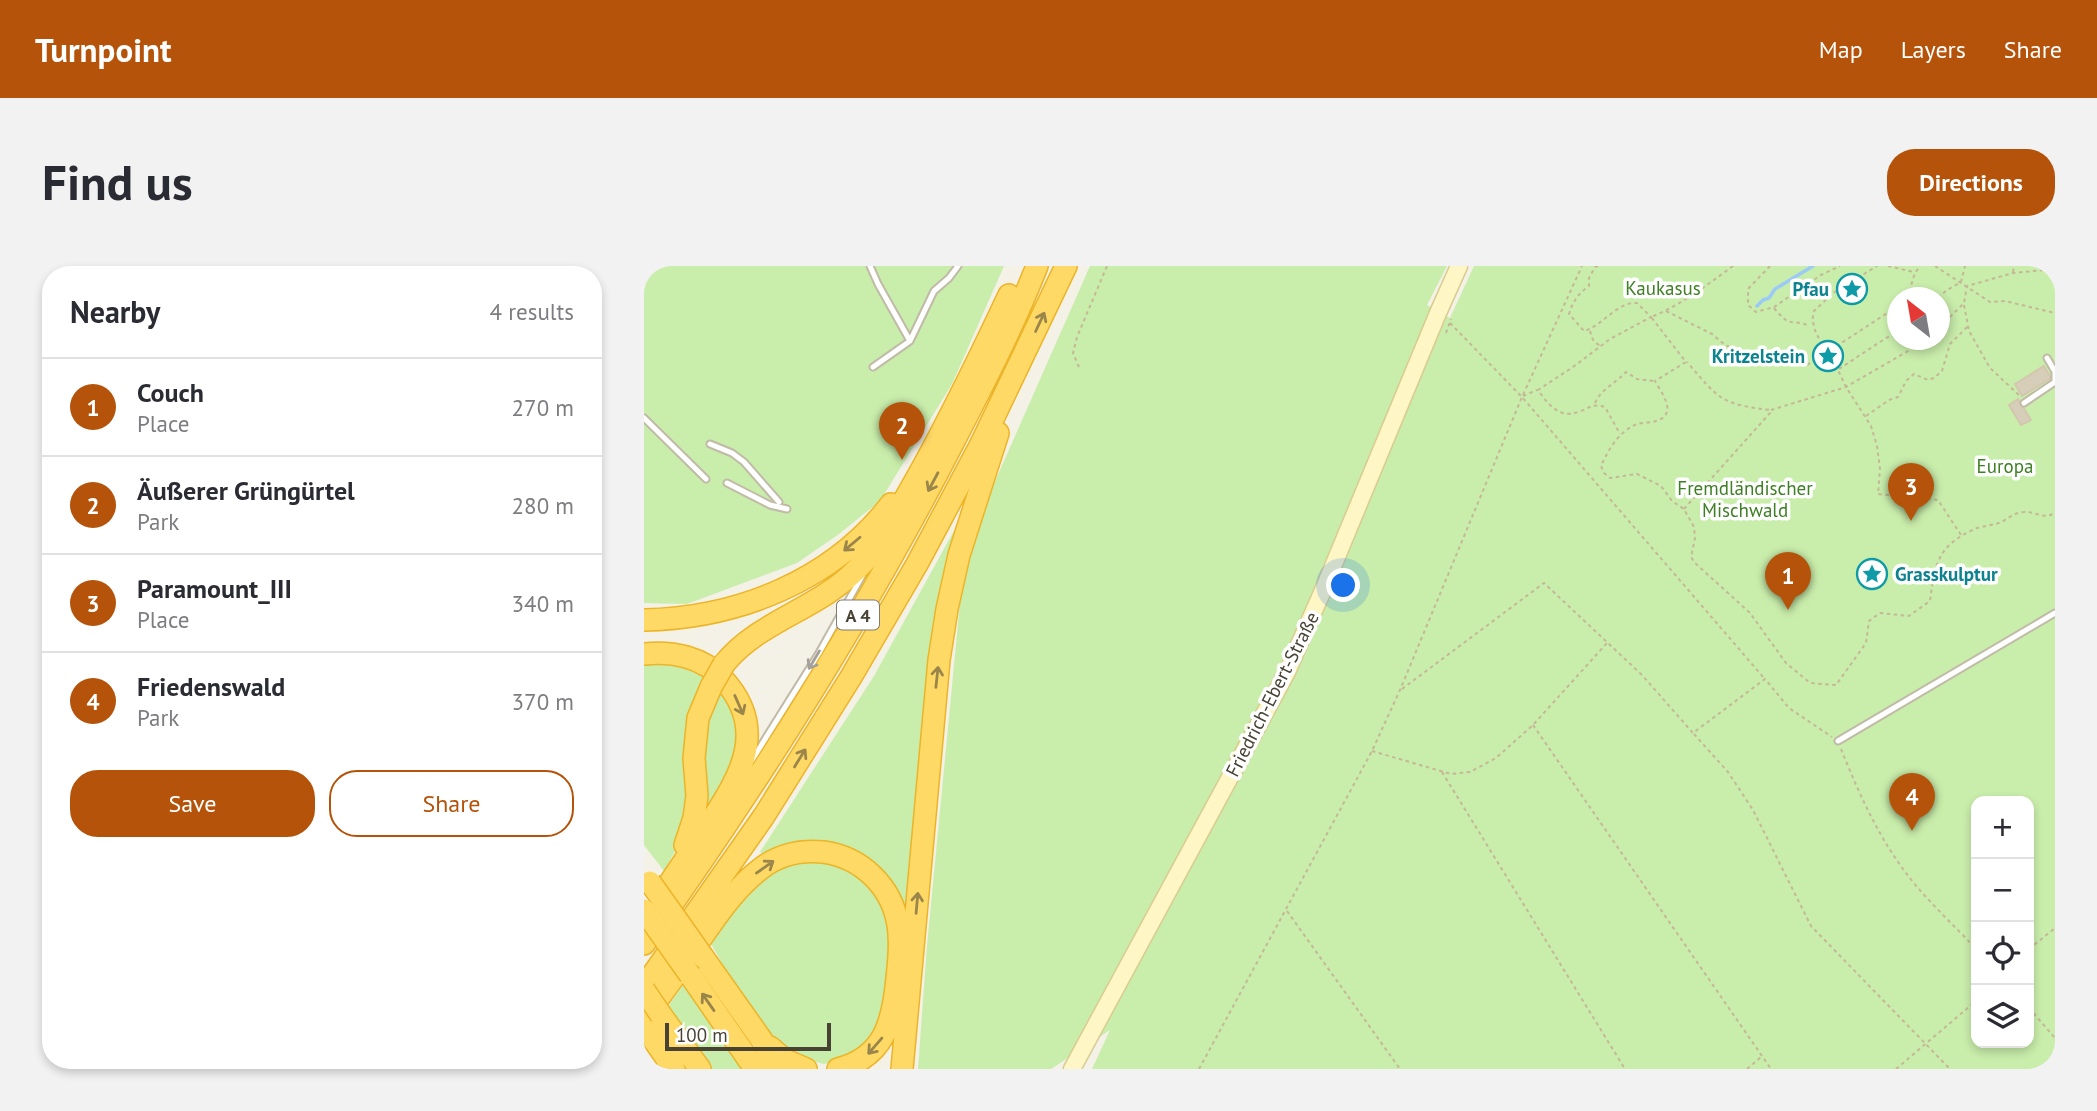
<!DOCTYPE html>
<meta charset="utf-8">
<style>
body{margin:0;font-family:"PT Sans",sans-serif;background:#f2f2f3;color:#2b2b33}
.controls{position:absolute;right:21px;bottom:21px;display:grid;overflow:hidden;border-radius:14px;box-shadow:0 4px 10px #0003}
.controls button{width:63px;height:63px;display:grid;place-items:center;padding:0;border:0;border-bottom:2px solid #e1e1e2;background:#fff;color:#2b2b33;font:35px sans-serif}
.compass{position:absolute;left:1243px;top:21px;width:63px;height:63px;border-radius:50%;background:#fff;box-shadow:0 4px 10px #0003;rotate:329deg}
.scale{position:absolute;left:21px;bottom:18px;width:166px;box-sizing:border-box;padding-left:7px;border:4px solid #484234;border-top:0;font-size:19px;line-height:24px;white-space:nowrap;color:#484234;-webkit-text-stroke:5px #fff;paint-order:stroke}
.you{position:absolute;left:700px;top:320px;width:24px;height:24px;margin:-18px;border:5px solid #fff;border-radius:50%;background:#1a73e8;box-shadow:0 0 0 10px #1a73e833}
.badge{display:grid;place-items:center;width:46px;height:46px;border-radius:50%;background:#b45309;color:#fff;font-size:23px;font-weight:700}
.pin{position:absolute;translate:-50% -58px;filter:drop-shadow(0 2px 4px #0008)}
.pin::after{content:'';position:absolute;top:37px;width:24px;height:21px;background:inherit;clip-path:polygon(0 0,100% 0,50% 100%)}
.list{margin:0;padding:0;list-style:none}
h2{display:flex;justify-content:space-between;align-items:center;height:91px;margin:0;padding:0 28px;font-size:30px}
h2 small{font-size:23px;font-weight:400;color:#7c7c81}
.list li{display:grid;grid-template-columns:46px 1fr auto;gap:21px;align-items:center;box-sizing:border-box;height:98px;padding:0 28px;border-top:2px solid #e1e1e2}
.list b{display:block;font-size:26px;white-space:nowrap}
.list p{margin:0;font-size:23px;white-space:nowrap;color:#7c7c81}
.list em{font-size:23px;font-style:normal;color:#7c7c81}
.actions{display:flex;gap:14px;padding:21px 28px}
.actions a{flex:1;padding:16px 0;border:2px solid #b45309;border-radius:28px;text-align:center;font-size:24px;color:#b45309}
.actions .main{background:#b45309;color:#fff}
.icon{flex:none;width:38px;height:38px;fill:none;stroke:currentColor;stroke-width:2;stroke-linecap:round;stroke-linejoin:round}
.map{position:relative;flex:none;width:1411px;height:803px;overflow:hidden;border-radius:28px}
header{display:flex;align-items:center;gap:42px;box-sizing:border-box;height:98px;padding:0 35px;background:#b45309;color:#fff}
header strong{font-size:33px}
nav{display:flex;gap:38px;margin-inline-start:auto;font-size:24px}
.intro{display:flex;align-items:center;justify-content:space-between;box-sizing:border-box;height:168px;padding:0 42px}
h1{margin:0;font-size:49px}
.button{padding:18px 32px;border-radius:28px;background:#b45309;color:#fff;font-size:24px;font-weight:700}
main{display:flex;gap:42px;padding:0 42px}
aside{flex:1;background:#fff;border-radius:28px;box-shadow:0 4px 10px #0003}
.map>svg:first-child{display:block}
</style>
<header>
<strong>Turnpoint</strong>
<nav><a>Map</a><a>Layers</a><a>Share</a></nav>
</header>
<div class="intro"><h1>Find us</h1><a class="button">Directions</a></div>
<main>
<aside>
<h2>Nearby<small>4 results</small></h2>
<ul class="list">
<li><span class="badge">1</span><div><b>Couch</b><p>Place</p></div><em>270 m</em></li>
<li><span class="badge">2</span><div><b>Äußerer Grüngürtel</b><p>Park</p></div><em>280 m</em></li>
<li><span class="badge">3</span><div><b>Paramount_III</b><p>Place</p></div><em>340 m</em></li>
<li><span class="badge">4</span><div><b>Friedenswald</b><p>Park</p></div><em>370 m</em></li>
</ul>
<div class="actions"><a class="main">Save</a><a>Share</a></div>
</aside>
<div class="map">
<svg width="1411" height="803" viewBox="0 0 1411 803">
<rect width="100%" height="100%" fill="#f4f1e6"/>
<path fill="#c9edab" fill-rule="evenodd" d="M0,0H360L308,118L236,235L195,268L153,297L43,338L0,337Z
M446,0H803L783,39L806,52L830,0H1411V803H448L466,764L407,803H274L283,680L318,316L349,220ZM1254,32H1296V74H1254ZM1332,535H1385V777H1332Z
M312,261L314,264L263,662L227,598L124,591L116,586L230,410Z
M31,395L66,410L46,535L33,582L20,605L0,579V396Z
M75,419L94,450L92,502L58,553L60,458Z
M169,592L193,598L226,617L240,636L249,665L244,746L223,781L198,794L180,798L148,790L126,775L96,729L66,676L115,612L142,597Z
M42,715L101,803H66L23,742Z"/>
<g fill="none" stroke-linecap="round" stroke-linejoin="round">
<path stroke="#9ccaf7" stroke-width="3.5" d="M1113,40L1119,34L1125,32L1131,23L1169,0"/>
</g>
<path fill="#d7ceba" stroke="#d3c7ad" stroke-width="2" d="M1400,100L1407,112L1378,130L1371,118Z
M1374,133L1387,154L1377,159L1365,139Z"/>
<g fill="none" stroke-linecap="round" stroke-linejoin="round">
<g stroke="#c1baa7" stroke-width="9">
<path id="service" d="M226,0L234,18L266,75
M1403,92L1410,104
M229,101L266,75L290,25L305,12L314,0
M1380,137L1411,116V103
M0,152L62,213
M66,178L88,187L100,196L135,236
M83,217L126,239L143,243
M1194,475L1411,347
M108,494L175,387L218,310"/>
</g>
<g stroke="#d8cc91" stroke-width="19">
<path id="secondary" d="M428,803L643,406L680,322L794,47L815,0"/>
</g>
<g stroke="#ecb428" stroke-width="24">
<path id="motorway" d="M0,354C94,352 188,315 247,238
M0,388C29,385 59,391 79,413C124,462 98,508 67,555C53,576 39,597 25,618
M80,398C116,354 173,344 213,303C236,281 250,252 266,224C302,161 334,95 365,29
M41,579L50,552L53,530L50,492L54,452L67,421
M0,678C114,518 219,352 309,177C339,119 369,61 393,0
M59,691L117,773L134,803
M46,709L111,803
M0,721L120,550L207,411L273,298L337,178L422,0
M17,749L56,803
M0,752C16,730 32,709 47,687C68,657 89,623 119,601C137,588 158,584 179,586C218,591 248,621 254,659C257,676 255,695 253,712C249,755 241,791 194,803
M0,760L30,803
M126,781L141,794L162,803
M258,803L295,394L303,343L315,289L354,167"/>
</g>
<path stroke="#c4b897" stroke-width="2" stroke-dasharray="3.5 3.5" stroke-linecap="butt" d="M954,0L951,1L945,12V20C934,28 929,35 925,48L940,65C957,61 974,35 993,37L1007,51L966,73L929,101L894,124C904,138 915,153 934,146C947,142 947,137 961,141L976,168
M1089,0C1063,19 1037,39 1007,51L1042,96L1011,115C1017,126 1033,146 1015,154C1008,157 1000,156 993,158C975,165 964,184 957,200L960,207L966,212L993,208L1017,220L1028,235L1040,243L1050,261L1051,272L1047,291L1051,297L1106,347L1142,397L1166,417L1192,419L1222,377L1225,355L1236,347L1265,350L1286,335C1291,296 1294,279 1333,262C1340,260 1348,259 1355,257C1363,254 1370,246 1380,246C1391,245 1399,254 1411,247
M1126,0L1104,23V39L1112,46L1130,41L1177,9L1196,0
M1244,0L1270,6
M1291,0L1346,36L1361,35L1411,47
M1369,6L1370,0
M1263,32L1271,7L1276,0
M1294,32L1303,24L1317,16L1321,0
M1320,39L1325,65L1346,102L1376,130
M1254,40L1185,85L1202,121L1227,160L1233,180L1236,203L1234,228L1294,234L1317,269
M1130,42C1147,63 1146,52 1166,60
M1022,45L1068,68L1081,79L1114,92L1140,99H1163L1185,85C1173,72 1168,63 1169,46L1189,27L1233,0
M806,57L878,131L1120,412
M1296,61L1320,37L1323,20L1369,7L1411,3
M946,65L949,74L956,80
M802,67L807,53
M435,101L429,87L433,71L463,0
M1195,103L1242,72L1254,67
M879,130L893,124
M951,137C957,123 972,117 982,106L993,113L1010,115
M1127,144L1202,121L1266,84L1269,79L1280,74
M1222,150L1245,134L1254,131L1262,115L1270,108L1284,114L1290,112L1298,105L1306,78L1324,60
M1040,243L1126,147V144C1076,138 1075,133 1043,96
M758,423L900,317L998,409L1049,467L1121,413L1145,442L1188,471
M889,459L1127,803
M1050,468L1084,506L1109,544L1167,660L1306,803
M1197,483C1214,525 1232,566 1259,603C1279,631 1309,658 1332,683
M728,485L807,508L826,506L852,492L889,459L963,377
M798,506L981,803
M643,645L756,803
M1385,683L1411,662
M1385,742L1411,772
M555,803L728,485L756,424L878,131L938,0
M1103,803L1117,791
M1252,803L1332,735"/>
<use href="#service" stroke="#fff" stroke-width="5"/>
<use href="#secondary" stroke="#fff6c5" stroke-width="16"/>
<use href="#motorway" stroke="#ffd966" stroke-width="21"/>
<g stroke="#ecb428" stroke-width="24" stroke-linecap="butt">
<path id="motorway-bridge" d="M67,421L80,398
M6,616L59,691
M0,644L46,709
M0,724L17,749"/>
</g>
<use href="#motorway-bridge" stroke="#ffd966" stroke-width="21"/>
</g>
<defs><path id="oneway-shaft" d="M-6 0H5M1.5-3L5.5 0L1.5 3" fill="none" stroke-width="1.6" stroke-linecap="round" stroke-linejoin="round" transform="scale(1.75)"/></defs>
<g stroke="#9a864a">
<use href="#oneway-shaft" transform="translate(396 56) rotate(-65)"/>
<use href="#oneway-shaft" transform="translate(289 216) rotate(118)"/>
<use href="#oneway-shaft" transform="translate(208 278) rotate(140)"/>
<use href="#oneway-shaft" transform="translate(293 411) rotate(-84)"/>
<use href="#oneway-shaft" transform="translate(95 439) rotate(66)"/>
<use href="#oneway-shaft" transform="translate(156 492) rotate(-58)"/>
<use href="#oneway-shaft" transform="translate(121 601) rotate(-35)"/>
<use href="#oneway-shaft" transform="translate(273 637) rotate(-85)"/>
<use href="#oneway-shaft" transform="translate(64 736) rotate(-125)"/>
<use href="#oneway-shaft" transform="translate(231 780) rotate(131)"/>
</g>
<use stroke="#a4a09a" href="#oneway-shaft" transform="translate(170 394) rotate(121)"/>
<defs>
<g id="sight-ring" transform="scale(1.575)"><circle r="9.5" fill="#fff" stroke="#0f9aa8" stroke-width="1.5"/><path d="M0-6L1.8-2.2L6-1.7L2.9 1.2L3.7 5.4L0 3.3L-3.7 5.4L-2.9 1.2L-6-1.7L-1.8-2.2Z" fill="#0f9aa8"/></g>
</defs>
<g fill-rule="evenodd">
<use href="#sight-ring" x="1208" y="23"/>
<use href="#sight-ring" x="1184" y="90"/>
<use href="#sight-ring" x="1228" y="308"/>
</g>
<g text-anchor="middle" dominant-baseline="central" stroke-width="7" stroke-linejoin="round" paint-order="stroke">
<rect fill="#fff" stroke="#7f7b71" stroke-width="2" x="193" y="334.5" width="42" height="29" rx="5"/>
<g font-size="18" font-weight="bold" fill="#484234">
<text x="214" y="349">A 4</text>
</g>
<g font-size="19" fill="#3d7f22" stroke="#fff">
<text x="1019" y="22">Kaukasus</text>
<text x="1361" y="200">Europa</text>
<text x="1101" y="222">Fremdländischer<tspan x="1101" dy="22">Mischwald</tspan></text>
</g>
<g font-size="19" font-weight="bold" fill="#0d838f" stroke="#fff" text-anchor="end">
<text x="1185" y="23">Pfau</text>
<text x="1161" y="90">Kritzelstein</text>
<text x="1251" y="308" text-anchor="start">Grasskulptur</text>
</g>
<g font-size="19" fill="#484234" stroke="#fff">
<text transform="translate(628 428) rotate(-63)">Friedrich-Ebert-Straße</text>
</g>
</g>
</svg>
<div class="controls">
<button>+</button>
<button>−</button>
<button><svg class="icon" aria-label="locate" viewBox="0 0 24 24"><circle cx="12" cy="12" r="6"/><path d="M12 2v4M12 18v4M2 12h4M18 12h4"/></svg></button>
<button><svg class="icon" aria-label="layers" viewBox="0 0 24 24"><path d="M12 4l9 5-9 5-9-5zM3 14l9 5 9-5"/></svg></button>
</div>
<svg class="compass" viewBox="-18 -18 36 36"><path d="M0-13l5 13h-10z" fill="#e53935"/><path d="M0 13l5-13h-10z" fill="#7c7c81"/></svg>
<div class="scale">100 m</div>
<div class="you"></div>
<div class="pin badge" style="left:1144px;top:344px">1</div>
<div class="pin badge" style="left:258px;top:194px">2</div>
<div class="pin badge" style="left:1267px;top:255px">3</div>
<div class="pin badge" style="left:1268px;top:565px">4</div>
</div>
</main>
